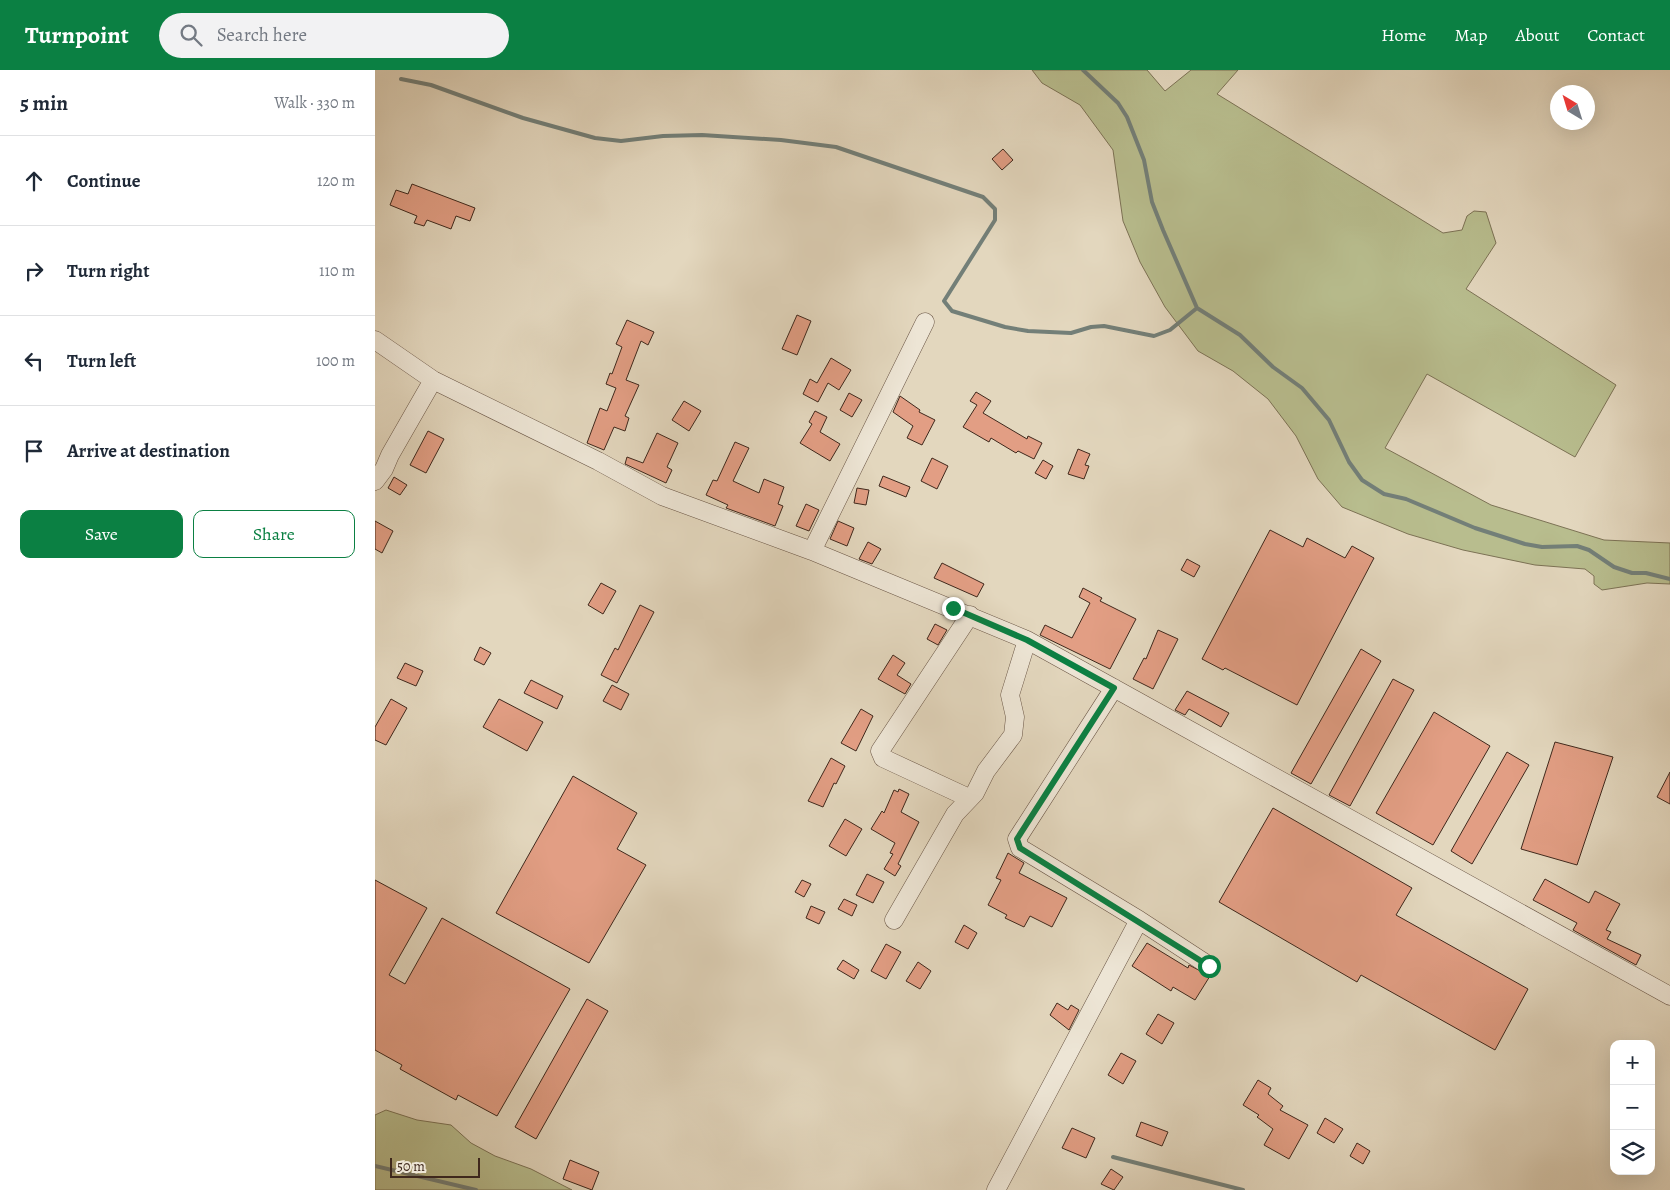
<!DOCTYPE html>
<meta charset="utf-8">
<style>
body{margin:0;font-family:Alegreya,serif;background:#f2f2f3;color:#1f2937}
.controls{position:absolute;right:15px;bottom:15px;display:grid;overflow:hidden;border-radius:10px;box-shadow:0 5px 20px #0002}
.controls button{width:45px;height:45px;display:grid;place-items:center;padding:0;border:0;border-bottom:1px solid #e0e1e3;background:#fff;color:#1f2937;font:25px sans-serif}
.compass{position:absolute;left:1175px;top:15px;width:45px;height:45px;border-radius:50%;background:#fff;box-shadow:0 5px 20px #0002;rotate:322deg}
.scale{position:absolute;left:15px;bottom:12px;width:90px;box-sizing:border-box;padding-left:5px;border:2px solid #3f281c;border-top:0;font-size:14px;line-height:18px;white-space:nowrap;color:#3f281c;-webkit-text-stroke:4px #ede5d5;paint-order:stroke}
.stop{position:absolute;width:15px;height:15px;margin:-11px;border:4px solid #0b8043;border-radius:50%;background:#fff}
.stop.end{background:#0b8043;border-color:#fff;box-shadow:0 1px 5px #0008}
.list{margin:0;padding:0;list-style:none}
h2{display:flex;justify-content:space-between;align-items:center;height:65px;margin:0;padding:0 20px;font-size:21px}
h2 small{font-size:16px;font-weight:400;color:#747a83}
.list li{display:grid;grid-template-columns:32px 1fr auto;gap:15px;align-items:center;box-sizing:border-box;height:90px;padding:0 20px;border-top:1px solid #e0e1e3}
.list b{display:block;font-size:19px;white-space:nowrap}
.list em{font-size:16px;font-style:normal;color:#747a83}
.actions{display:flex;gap:10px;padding:15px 20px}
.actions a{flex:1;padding:11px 0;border:1px solid #0b8043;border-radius:10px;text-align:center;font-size:18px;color:#0b8043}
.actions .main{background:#0b8043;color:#fff}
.icon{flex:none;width:28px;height:28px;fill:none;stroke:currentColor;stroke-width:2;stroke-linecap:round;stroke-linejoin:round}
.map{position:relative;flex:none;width:1295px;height:1120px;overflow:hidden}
header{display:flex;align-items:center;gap:30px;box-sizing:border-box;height:70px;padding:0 25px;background:#0b8043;color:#fff}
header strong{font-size:24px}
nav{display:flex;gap:28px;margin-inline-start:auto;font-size:18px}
.search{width:350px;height:45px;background:#f2f2f3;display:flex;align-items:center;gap:12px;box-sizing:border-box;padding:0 18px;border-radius:28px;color:#747a83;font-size:19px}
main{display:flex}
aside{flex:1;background:#fff}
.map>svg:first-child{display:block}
</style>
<header>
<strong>Turnpoint</strong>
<div class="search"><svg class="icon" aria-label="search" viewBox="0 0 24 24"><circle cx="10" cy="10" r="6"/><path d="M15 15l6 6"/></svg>Search here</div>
<nav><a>Home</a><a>Map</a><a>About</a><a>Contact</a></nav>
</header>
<main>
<aside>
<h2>5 min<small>Walk · 330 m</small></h2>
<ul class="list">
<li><svg class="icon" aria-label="ahead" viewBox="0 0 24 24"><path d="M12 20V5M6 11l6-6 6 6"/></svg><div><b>Continue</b></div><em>120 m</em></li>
<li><svg class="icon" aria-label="right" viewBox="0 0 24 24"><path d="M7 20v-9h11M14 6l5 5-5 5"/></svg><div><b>Turn right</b></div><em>110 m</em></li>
<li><svg class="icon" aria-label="left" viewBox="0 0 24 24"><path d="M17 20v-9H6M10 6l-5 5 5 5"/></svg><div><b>Turn left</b></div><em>100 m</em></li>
<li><svg class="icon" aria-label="arrive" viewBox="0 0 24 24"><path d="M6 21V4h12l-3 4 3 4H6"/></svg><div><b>Arrive at destination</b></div></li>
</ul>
<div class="actions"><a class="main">Save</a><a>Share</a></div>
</aside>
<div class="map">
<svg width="1295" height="1120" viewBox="0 0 1295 1120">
<rect width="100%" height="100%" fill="#e3d7be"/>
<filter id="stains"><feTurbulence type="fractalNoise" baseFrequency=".004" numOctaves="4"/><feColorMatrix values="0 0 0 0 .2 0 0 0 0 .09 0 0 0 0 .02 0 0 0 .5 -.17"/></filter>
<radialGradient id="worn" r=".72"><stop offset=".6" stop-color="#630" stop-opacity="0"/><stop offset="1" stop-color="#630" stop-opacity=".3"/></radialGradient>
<path fill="#b8bd8e" stroke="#7c7255" d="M657,0H772L790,21L816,0H863L842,24L1068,163L1087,160L1092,146L1099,141L1111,142L1121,173L1091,219L1241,315L1200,387L1052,304L1010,378L1116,435L1229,470L1295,473V514L1272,513L1227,520L1219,514V506L1210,499L1160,495L1088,480L1033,464L967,437L943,409L921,366L893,329L858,301L823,281L790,237L765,192L748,151L738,80L705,35L667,13Z
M11,1040L42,1050L76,1055L96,1073L120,1086L156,1099L197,1120H0V1045Z"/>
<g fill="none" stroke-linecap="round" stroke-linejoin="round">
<path stroke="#737f78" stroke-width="4" d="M708,0L743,33L752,47L769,90L777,132L788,160L822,238L865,265L898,297L927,318L954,350L974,392L987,410L1009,424L1031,429L1100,458L1150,474L1167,477L1202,476L1214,480L1239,497L1257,503H1271L1295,509
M26,9L56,15L148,48L220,68L246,71L288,66L327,65L406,70L461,77L608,127L620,139V150L569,231L577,241L630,257L653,261L696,263L716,257L729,256L779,266L795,260L822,238
M738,1087L868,1120
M0,1096L101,1120"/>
</g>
<path fill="#e29e84" stroke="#3f281c" d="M628,79L638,90L627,100L617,89Z
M37,114L100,138L95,151L81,146L76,159L52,150L49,156L39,153L42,146L15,135L21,120L33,124Z
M422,245L436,251L422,285L407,279Z
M252,250L279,262L273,275L266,271L251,310L264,315L250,346L254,348L250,361L239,357L229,380L212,373L225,338L232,341L241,318L231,314L235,303L237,304L247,277L241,274Z
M456,288L476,300L464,320L453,313L443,332L428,324L435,309L442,313Z
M601,322L616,331L608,343L652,369L653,366L667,373L659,389L643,381L641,383L616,368L614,372L588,357L602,335L595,331Z
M474,323L487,330L477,347L465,340Z
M525,326L545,340L544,342L560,350L547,375L532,368L538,356L518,342Z
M309,331L326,341L314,361L297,350Z
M440,341L452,347L445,362L465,374L455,391L425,373L437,354L434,352Z
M53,361L69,369L51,403L35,395Z
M282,363L303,373L292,397L297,400L291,413L250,394L252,387L268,393Z
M360,372L374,378L358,411L384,423L389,409L409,417L403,434L408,436L400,456L351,438L353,435L331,425L338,410L342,411Z
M703,379L715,384L710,395L714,396L709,409L693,404Z
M557,388L573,396L562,419L546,411Z
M668,390L678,396L671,409L660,403Z
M508,406L535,417L531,427L504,416Z
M19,407L32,415L25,425L13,418Z
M482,418L494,420L491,435L479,433Z
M431,434L444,440L434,461L421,456Z
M0,451L18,461L7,483L0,479Z
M463,451L479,458L472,476L455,469Z
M895,460L928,477L932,468L970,488L977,476L999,488L922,635L850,598L848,600L827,589Z
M493,472L506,479L497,494L484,489Z
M812,489L825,496L819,507L806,500Z
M567,493L609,514L602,527L559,508Z
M226,513L241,521L228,544L213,535Z
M708,518L727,528L725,531L761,549L735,599L665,565L670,555L697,568L715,533L704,527Z
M265,535L279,542L242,613L226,605L240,578L243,580Z
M560,554L572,560L563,575L552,569Z
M783,560L803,569L778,619L758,609L769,588L771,589Z
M105,577L116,583L109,595L99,590Z
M986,579L1006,591L936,714L916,703Z
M518,585L530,593L522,605L536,614L530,624L503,609Z
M30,593L48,601L41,616L22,608Z
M1018,609L1039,620L975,736L954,725Z
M156,610L188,626L182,639L149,623Z
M237,615L254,624L246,640L228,631Z
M812,621L854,643L846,657L814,639L810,645L800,640Z
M16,629L32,638L11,675L0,670V657Z
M124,629L168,652L152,681L108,657Z
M486,639L498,646L481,681L466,673Z
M1059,642L1115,676L1058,775L1001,743Z
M1180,672L1238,687L1202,795L1146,779Z
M1132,682L1154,695L1097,794L1076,781Z
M456,688L470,696L461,714L459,713L448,737L433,731Z
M1295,702V734L1282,727Z
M198,706L262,743L242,779L271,795L214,893L121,843Z
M524,719L534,724L526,742L544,752L523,794L526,796L520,806L509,799L518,784L515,783L520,773L496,759L507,741L509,743L519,720L523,722Z
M898,738L1037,818L1021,845L1153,919L1120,980L986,905L982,912L844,832Z
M470,749L487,759L471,786L454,776Z
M633,783L649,793L644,803L692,828L677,857L655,846L649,857L630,848L632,845L613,835L626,810L621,808Z
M492,804L509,812L498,833L481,825Z
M1170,809L1214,833L1220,821L1245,834L1231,860L1236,862L1232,869L1266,885L1261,895L1198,860L1202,853L1158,830Z
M0,810L52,838L14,905L30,914L67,848L195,919L122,1046L83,1025L81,1030L25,999L27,995L0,980Z
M427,810L436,814L429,827L420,822Z
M469,829L482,835L477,846L463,839Z
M436,836L450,842L444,854L431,848Z
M589,855L602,863L593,879L580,872Z
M772,873L813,898L814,895L835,906L820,930L798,917L796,921L757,896Z
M511,874L526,882L511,909L496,901Z
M468,890L484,900L479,909L462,899Z
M543,892L556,901L545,919L531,911Z
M212,929L233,941L161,1069L140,1057Z
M682,933L693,940L696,935L704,940L694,960L675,945Z
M783,944L799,953L787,974L771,964Z
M746,983L761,991L748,1014L733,1005Z
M883,1010L896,1018L893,1024L908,1036L905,1040L933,1055L914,1089L889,1075L898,1059L882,1047L884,1045L868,1035Z
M950,1048L968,1059L959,1073L942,1063Z
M766,1052L793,1062L787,1076L761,1066Z
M697,1058L720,1068L711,1088L687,1078Z
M982,1073L995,1081L988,1094L975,1086Z
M195,1090L224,1102L217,1120L188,1109Z
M736,1099L748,1107L739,1120L726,1114Z"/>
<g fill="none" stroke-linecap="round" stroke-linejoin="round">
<g stroke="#685444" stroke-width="19">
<path id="minor" d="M0,270L58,310L223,391L287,426L437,481L652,570L1295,926
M0,411L9,399L15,385L58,310
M437,481L550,252
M594,728L508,688L505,681L595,545
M519,850L580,744L600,723L611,701L638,665L640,647L635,625L652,570
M764,850L833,895
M621,1120L764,850L645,778L642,769L739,618"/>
</g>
<use href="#minor" stroke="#ede5d5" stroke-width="18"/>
</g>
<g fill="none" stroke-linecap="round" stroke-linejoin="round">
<path stroke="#0b8043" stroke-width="6" d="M578,538L652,570L739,618L642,769L645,778L834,896"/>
</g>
<rect width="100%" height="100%" filter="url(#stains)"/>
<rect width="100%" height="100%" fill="url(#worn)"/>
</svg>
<div class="controls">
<button>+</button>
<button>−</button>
<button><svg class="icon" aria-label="layers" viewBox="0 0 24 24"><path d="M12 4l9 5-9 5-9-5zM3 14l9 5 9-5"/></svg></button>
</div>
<svg class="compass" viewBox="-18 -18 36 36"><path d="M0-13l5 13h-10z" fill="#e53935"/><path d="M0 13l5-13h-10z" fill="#747a83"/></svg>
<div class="scale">50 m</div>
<div class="stop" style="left:834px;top:896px"></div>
<div class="stop end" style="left:578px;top:538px"></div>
</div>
</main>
